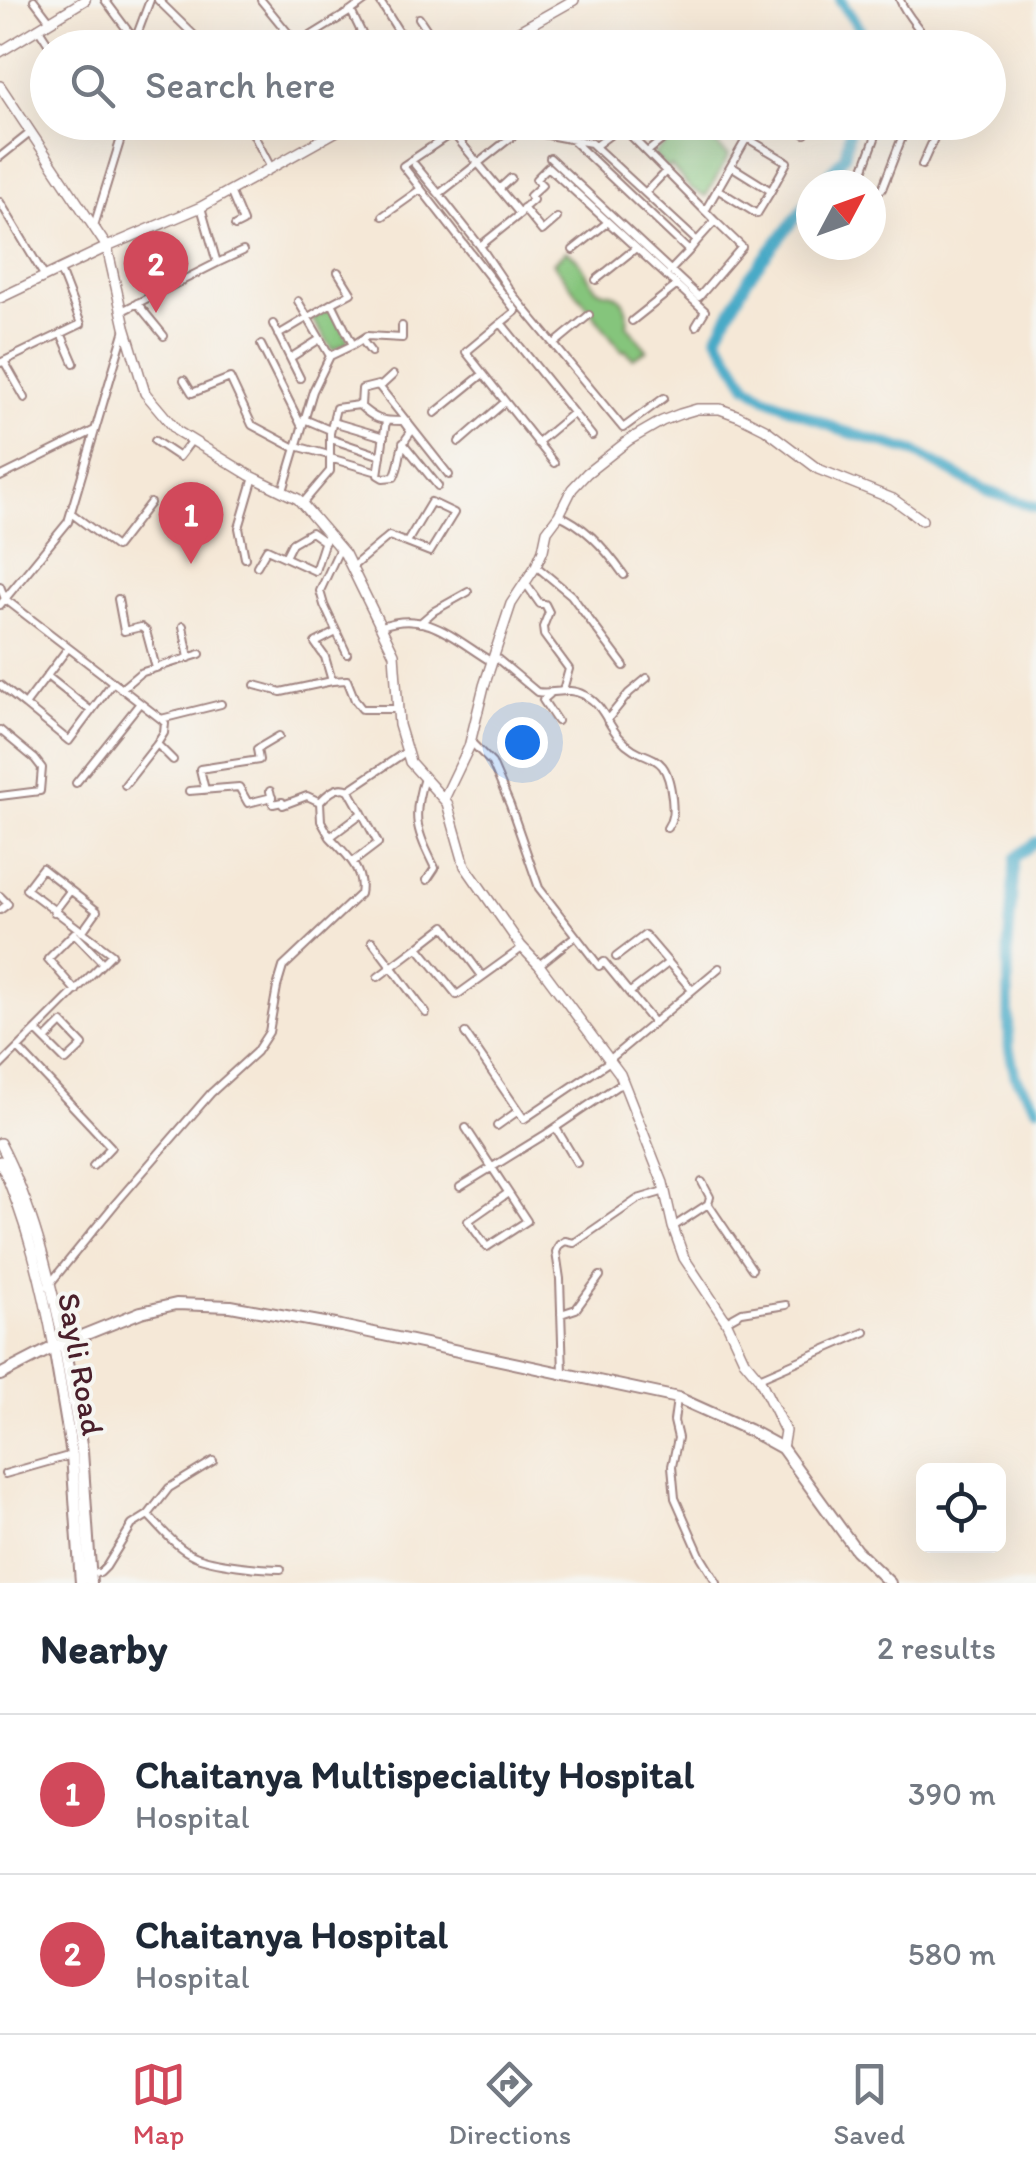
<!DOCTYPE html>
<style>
body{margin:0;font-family:Itim,sans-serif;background:#f2f2f3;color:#1f2937}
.controls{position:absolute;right:30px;bottom:30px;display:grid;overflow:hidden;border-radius:15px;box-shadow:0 10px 40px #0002}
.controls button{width:90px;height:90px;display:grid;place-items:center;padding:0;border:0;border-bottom:2px solid #e0e1e3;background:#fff;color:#1f2937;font:50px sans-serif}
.compass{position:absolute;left:796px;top:170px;width:90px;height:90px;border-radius:50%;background:#fff;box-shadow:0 10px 40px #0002;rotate:49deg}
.you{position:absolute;left:522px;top:742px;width:35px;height:35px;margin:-25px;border:8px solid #fff;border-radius:50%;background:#1a73e8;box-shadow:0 0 0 15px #1a73e833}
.badge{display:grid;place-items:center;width:65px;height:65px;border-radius:50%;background:#d1495b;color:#fff;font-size:32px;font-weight:700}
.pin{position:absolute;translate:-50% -82px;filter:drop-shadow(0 2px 5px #0008)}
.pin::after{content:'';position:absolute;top:52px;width:35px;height:30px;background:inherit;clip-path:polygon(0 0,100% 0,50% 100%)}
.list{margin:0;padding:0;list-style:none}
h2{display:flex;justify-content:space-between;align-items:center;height:130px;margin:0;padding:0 40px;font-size:42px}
h2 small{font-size:32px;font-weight:400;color:#747a83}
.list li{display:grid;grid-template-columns:65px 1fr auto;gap:30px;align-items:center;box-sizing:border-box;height:160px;padding:0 40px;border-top:2px solid #e0e1e3}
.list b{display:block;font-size:38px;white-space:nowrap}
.list p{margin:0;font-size:32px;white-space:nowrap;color:#747a83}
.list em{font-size:32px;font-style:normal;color:#747a83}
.icon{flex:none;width:55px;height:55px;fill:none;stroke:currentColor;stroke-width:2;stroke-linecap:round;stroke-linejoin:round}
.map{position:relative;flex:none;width:1036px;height:1583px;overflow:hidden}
.search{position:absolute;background:#fff;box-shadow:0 10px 40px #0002;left:30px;right:30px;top:30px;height:110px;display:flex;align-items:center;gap:25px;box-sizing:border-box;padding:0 35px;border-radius:55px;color:#747a83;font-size:38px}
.sheet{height:450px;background:#fff}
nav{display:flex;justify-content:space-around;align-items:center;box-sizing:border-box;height:140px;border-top:2px solid #e0e1e3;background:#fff;font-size:28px;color:#747a83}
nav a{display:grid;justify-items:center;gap:5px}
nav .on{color:#d1495b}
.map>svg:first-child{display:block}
</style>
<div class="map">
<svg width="1036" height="1583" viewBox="0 0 1036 1583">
<rect width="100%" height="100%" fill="#f6f6f2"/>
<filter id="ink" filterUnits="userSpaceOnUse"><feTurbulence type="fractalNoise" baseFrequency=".01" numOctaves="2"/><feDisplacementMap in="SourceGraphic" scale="20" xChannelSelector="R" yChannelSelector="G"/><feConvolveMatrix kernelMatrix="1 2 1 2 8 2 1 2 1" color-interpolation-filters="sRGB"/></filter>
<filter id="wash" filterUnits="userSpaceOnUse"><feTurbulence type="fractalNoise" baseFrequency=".0048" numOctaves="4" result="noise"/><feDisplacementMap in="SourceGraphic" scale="40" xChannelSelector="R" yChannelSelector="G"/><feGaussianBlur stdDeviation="2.25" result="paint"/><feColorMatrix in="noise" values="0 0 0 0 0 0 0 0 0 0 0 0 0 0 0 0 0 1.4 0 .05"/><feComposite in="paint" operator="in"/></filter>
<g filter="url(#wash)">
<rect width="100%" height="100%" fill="#f5e8d7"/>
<path fill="#85c57c" stroke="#687254" stroke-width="2.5" d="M688,125L693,133C711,134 715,146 729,155L706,196L690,188L671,166L667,169L653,154Z
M566,251C583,259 585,276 596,288C601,293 605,291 611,293C625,297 629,312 627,325L647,350L633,358L625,350L622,351L553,263Z
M333,307L349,342L333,350L312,319Z"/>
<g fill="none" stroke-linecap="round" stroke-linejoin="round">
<path stroke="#48aac7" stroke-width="11" d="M840,0L860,29L859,48
M821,185L845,155L851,122
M811,198L749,277L717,336L747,385L765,397L840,430L915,452L986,491L1036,507
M1036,842L1015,858L1008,948L1009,1047L1015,1075L1036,1107"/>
</g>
</g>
<g filter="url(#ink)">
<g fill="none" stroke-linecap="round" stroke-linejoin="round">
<g stroke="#a08481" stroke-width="10">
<path id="street" d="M34,0L50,21
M105,0L134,39
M158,0L207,48
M261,0L297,44
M379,0L409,48
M900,0C907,18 923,30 931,48
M351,11L366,0
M419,18L439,48
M38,28L51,48
M132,48L150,0
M291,48L351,11L369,48
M102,122L104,125
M152,122H161
M247,122L271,168
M468,122L403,166L516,311L501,323L592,436
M526,122L543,134L591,143L697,241L715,221L625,130L635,122
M699,122L710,135L726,122
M785,122L805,134
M453,133L520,214L480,246
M747,138L787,162L771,191
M571,139L689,251L697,241
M595,146L622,126L625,130
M647,152L684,122
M0,157L30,133
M550,158L699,297L742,247L715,221
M415,165L439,194L514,135
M922,165L935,136L952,122
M858,185L881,122
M499,189L511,178
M717,189L757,214L771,191L731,166
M882,189L908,122
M230,191L243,222L235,226
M645,193L666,171
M439,194L480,246L513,295L623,428L664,398
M0,202L45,277
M523,208L542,231L557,218
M705,211L756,122
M519,212L533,200L530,196L542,185L536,179L548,167L705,311L696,326
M383,216L421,189
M94,226L126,122
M573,250L608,222
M217,263L243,251
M670,271L689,251
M596,280L636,248
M298,301L330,356
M137,303L164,336
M332,303L351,293L338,272
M122,311L217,263L201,207
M632,321L676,286
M501,323L466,352L554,463
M273,324L290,358
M61,333L74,363
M278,335L332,303L353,345L330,356L313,391L283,491
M362,340L371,352
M554,344L589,315
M261,345L302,427
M353,345L367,336L402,338V326
M4,361L25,398
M0,363L81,324L60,270
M300,378L290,358L320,339
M184,380L192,393L230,378L252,425L295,448
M380,387L393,375
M361,406L362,389L378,385L449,475
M435,413L483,374
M304,419L330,430
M333,422L384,437
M331,439L381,456
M155,441L179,457L192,440
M459,442L505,402
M403,443L438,486
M537,443L573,413
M296,446L325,454
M330,458L378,472
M0,477L95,430
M302,504L330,471V433L336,408L359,405C375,420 381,421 403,421L411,432C397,448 403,459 394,477L383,478L378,475L386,421
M71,513L116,547L150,503
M559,515C586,526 608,552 624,575
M340,548L320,591L324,605L347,654
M285,557L292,543L311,532L325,542
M245,558L239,528L254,477
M257,566L267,549L315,571L327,534
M536,566L571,595L624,666
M352,567L389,536L430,552L454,513L431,502L407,542
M526,584L540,604H545L549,612L543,627L544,635L569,669L563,690
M0,586L5,599L161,719L221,704
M118,599L124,631L141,627L146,631L156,668
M0,605L68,522L125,329
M420,623L434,611L468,592
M183,626L189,658
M382,626C427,609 455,640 492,662
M68,648L25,705L69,741L113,682
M494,656L537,692C554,695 568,686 584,695C603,704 606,722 619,737C645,767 666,744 672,798C673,810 674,818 667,828
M47,676L91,711
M332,681L347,680L355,700L362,709H397
M0,685L25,705
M255,685L281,692L332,681L325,657L315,643L336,632
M121,689L140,673L200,654
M550,694L543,700L557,721
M162,720L165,723L164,733L157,744L173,760
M607,720L629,693L647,678
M0,730L35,759L42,768L40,791L0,796
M471,742L492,763L510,805L539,888L599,966L604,962L654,1023
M424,778C411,819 417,831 435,868L427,880
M76,783L140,703
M125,785L157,744
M205,790L200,769L259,760L257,749L279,736
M189,791L239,787L248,803L272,797
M270,791L273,804L282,802L283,805L307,796L320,802
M330,837L321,821L320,802C327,794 338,784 349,790
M353,862L378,843L362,813
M0,896L8,904L0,910
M54,912L70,891
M372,941L426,1013
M418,947L445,926L482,976
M616,957L645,935L692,990
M539,965L575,936
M378,977L418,947L457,995L522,948
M76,991L48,959L74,933L103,963
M629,993L668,963
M36,1031L66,1061L83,1045L62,1023L45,1040
M465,1033L524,1119L610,1061
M19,1049L111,1147L93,1166
M609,1060L719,968
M0,1066L112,954L26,889L42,868L97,911L82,932
M497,1126L518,1111
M466,1128L527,1221L487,1247L468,1221L508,1193
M556,1128L577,1163
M702,1182L710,1197L708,1204
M460,1187L546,1134L617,1086L624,1084
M673,1227L708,1204L752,1269
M48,1286L115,1204L211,1093L256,1052L269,1032L277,987L283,967L360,894C365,870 345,853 330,837L362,813L349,790L407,751
M561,1314L576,1309L600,1276
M726,1321L742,1312L786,1305
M563,1373L560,1279L556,1252L559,1245L565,1241L574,1243L638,1199L665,1191
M759,1378L865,1332
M677,1399L674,1421L678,1438L672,1466L675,1498L701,1557L717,1583
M5,1474L72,1455
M148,1515C161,1528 177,1549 195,1556C213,1564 261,1569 281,1569
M88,1572L100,1573L106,1567L132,1525L148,1515L169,1488L213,1461"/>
</g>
<g stroke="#a08481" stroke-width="12">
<path id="secondary" d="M489,48L574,0
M0,52L85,0
M0,86L107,247L125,327L145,393L177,431L249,475L298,499L345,554L394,654L399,725L410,762L447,803L465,866L521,946L539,965L620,1074L663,1183L673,1227L684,1258L726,1321L744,1360L759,1378L785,1431L782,1448
M0,298L107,247L201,207L353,122
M444,799L469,747L484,686L511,604L536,566L543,550L547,531L559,515L572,489L587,473L629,440L662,421L680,414L697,409H720L739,416L765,429L818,469L893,499L922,520
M0,1143C33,1206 49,1275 64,1344
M0,1161C27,1221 42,1283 54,1347"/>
</g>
<g stroke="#a08481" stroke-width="14">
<path id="primary" d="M64,1344L82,1451L91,1583
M54,1347L72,1455L81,1583
M0,1375L54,1347L141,1312L176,1304L231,1306L341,1326L678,1398L749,1430L782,1448L856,1550L890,1583"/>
</g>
<use href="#street" stroke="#fff" stroke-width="6"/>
<use href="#secondary" stroke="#fff" stroke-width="9"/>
<use href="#primary" stroke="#fff" stroke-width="10"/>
</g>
</g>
<g text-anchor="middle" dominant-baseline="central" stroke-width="8" stroke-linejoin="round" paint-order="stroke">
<g font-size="32" fill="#4a1f2b" stroke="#f6f6f2">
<text transform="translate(81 1364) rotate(80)">Sayli Road</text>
</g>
</g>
</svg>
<div class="controls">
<button><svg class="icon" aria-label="locate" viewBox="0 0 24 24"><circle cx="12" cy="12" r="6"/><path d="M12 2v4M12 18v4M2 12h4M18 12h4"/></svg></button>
</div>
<svg class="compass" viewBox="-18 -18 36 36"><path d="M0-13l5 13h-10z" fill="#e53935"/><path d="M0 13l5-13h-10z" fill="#747a83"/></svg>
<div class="you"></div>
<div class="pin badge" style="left:191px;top:564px">1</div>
<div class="pin badge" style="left:156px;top:313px">2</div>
<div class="search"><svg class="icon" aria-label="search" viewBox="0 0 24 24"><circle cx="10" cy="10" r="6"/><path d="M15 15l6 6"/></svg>Search here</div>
</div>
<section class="sheet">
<h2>Nearby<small>2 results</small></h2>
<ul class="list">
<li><span class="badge">1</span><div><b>Chaitanya Multispeciality Hospital</b><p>Hospital</p></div><em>390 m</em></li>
<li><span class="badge">2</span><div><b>Chaitanya Hospital</b><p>Hospital</p></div><em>580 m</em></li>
</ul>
</section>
<nav>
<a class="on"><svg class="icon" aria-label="map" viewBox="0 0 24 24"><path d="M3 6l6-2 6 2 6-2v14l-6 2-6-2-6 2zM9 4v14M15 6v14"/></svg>Map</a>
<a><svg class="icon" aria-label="directions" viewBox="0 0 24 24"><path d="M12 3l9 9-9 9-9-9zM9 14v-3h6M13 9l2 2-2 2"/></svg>Directions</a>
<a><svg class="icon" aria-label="saved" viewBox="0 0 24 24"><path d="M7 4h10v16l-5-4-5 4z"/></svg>Saved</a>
</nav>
